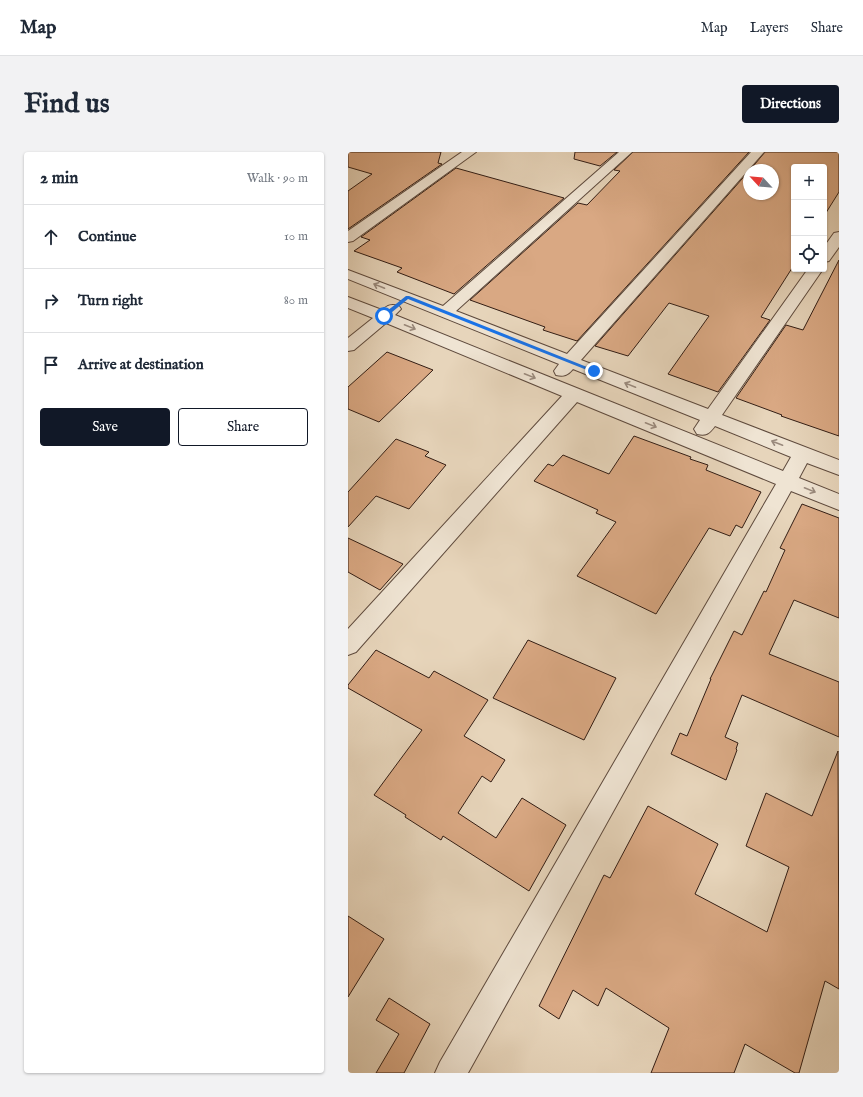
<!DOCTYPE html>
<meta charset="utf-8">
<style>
body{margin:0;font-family:"IM FELL English",serif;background:#f2f2f3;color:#1f2937}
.controls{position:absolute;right:12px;top:12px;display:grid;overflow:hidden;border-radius:4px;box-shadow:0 1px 3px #0004}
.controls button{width:36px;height:36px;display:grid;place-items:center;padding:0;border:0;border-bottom:1px solid #e0e1e3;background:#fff;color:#1f2937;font:20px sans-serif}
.compass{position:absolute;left:395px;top:12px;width:36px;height:36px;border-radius:50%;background:#fff;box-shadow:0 1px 3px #0004;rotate:296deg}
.stop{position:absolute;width:12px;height:12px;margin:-9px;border:3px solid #1a73e8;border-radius:50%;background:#fff}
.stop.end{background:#1a73e8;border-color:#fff;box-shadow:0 1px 4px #0008}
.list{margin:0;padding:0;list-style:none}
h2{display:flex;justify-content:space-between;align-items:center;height:52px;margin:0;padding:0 16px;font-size:17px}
h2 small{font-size:13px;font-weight:400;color:#747a83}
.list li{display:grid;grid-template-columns:26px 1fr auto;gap:12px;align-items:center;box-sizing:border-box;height:64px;padding:0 16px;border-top:1px solid #e0e1e3}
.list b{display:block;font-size:15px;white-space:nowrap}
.list em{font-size:13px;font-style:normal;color:#747a83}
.actions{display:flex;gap:8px;padding:12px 16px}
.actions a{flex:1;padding:9px 0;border:1px solid #111827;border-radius:4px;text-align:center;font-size:14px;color:#111827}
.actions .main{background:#111827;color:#fff}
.icon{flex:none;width:22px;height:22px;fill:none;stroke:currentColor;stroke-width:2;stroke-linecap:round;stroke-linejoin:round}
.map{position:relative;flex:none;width:491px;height:921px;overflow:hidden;border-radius:4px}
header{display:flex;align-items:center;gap:24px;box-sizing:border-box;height:56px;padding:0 20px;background:#fff;border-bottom:1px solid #e0e1e3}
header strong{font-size:19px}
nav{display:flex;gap:22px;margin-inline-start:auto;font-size:14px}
.intro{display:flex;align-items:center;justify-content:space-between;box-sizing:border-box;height:96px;padding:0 24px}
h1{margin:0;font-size:28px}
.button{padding:10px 18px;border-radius:4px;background:#111827;color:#fff;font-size:14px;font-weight:700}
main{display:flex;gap:24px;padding:0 24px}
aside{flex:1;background:#fff;border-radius:4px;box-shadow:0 1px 3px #0004}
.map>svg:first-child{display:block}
</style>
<header>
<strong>Map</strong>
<nav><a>Map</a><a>Layers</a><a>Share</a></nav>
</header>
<div class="intro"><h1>Find us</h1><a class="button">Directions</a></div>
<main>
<aside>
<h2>2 min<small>Walk · 90 m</small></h2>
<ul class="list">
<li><svg class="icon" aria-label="ahead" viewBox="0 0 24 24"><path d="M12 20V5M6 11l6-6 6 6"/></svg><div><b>Continue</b></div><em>10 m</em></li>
<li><svg class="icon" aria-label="right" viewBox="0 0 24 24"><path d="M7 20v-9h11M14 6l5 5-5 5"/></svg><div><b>Turn right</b></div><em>80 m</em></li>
<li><svg class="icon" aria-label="arrive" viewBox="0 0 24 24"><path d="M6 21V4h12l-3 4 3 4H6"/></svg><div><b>Arrive at destination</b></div></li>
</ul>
<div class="actions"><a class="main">Save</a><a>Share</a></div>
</aside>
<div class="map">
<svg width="491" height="921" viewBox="0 0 491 921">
<rect width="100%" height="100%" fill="#e7d5bb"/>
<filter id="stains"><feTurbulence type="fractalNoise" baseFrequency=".005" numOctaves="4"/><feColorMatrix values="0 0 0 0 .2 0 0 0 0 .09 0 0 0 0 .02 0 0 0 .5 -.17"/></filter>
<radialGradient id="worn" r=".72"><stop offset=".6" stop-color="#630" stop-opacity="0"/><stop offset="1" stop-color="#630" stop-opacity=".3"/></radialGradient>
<path fill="#d9a883" stroke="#321d14" d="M0,0H93L90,11L94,12L0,77V39L24,22L0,15Z
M227,0H269L252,14L226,7Z
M285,0H401L229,189L195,178L197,175L122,148L230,51L239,53L272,19L266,18Z
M417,0H491V40L476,64V15H446V113L413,165L422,168L370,240L320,222L361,164L321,151L280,204L247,194L401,19V42H425V18H402Z
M108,16L216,46L106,142L49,120L54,116L6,99L22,88L13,85Z
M491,108V284L433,264L434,263L388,246L438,173L455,178Z
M39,200L85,218L31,270L0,257V235Z
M286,284L343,305L342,307L360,313L358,318L413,340L394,376L388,373L382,384L361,376L308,462L229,424L268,370L248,361L250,358L186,329L200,312L205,314L215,303L261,322Z
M48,287L81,300L77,304L98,313L61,357L28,344L0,375V340Z
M454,352L491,366V466L446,448L421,502L491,530V585L394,543L377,585L390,591L388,597L389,598L378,628L323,602L332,581L339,584L363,527H362L386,479L394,483L416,439L418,440L437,398L432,396Z
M0,386L55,412L32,438L0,420Z
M180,488L268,526L236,588L145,546Z
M28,498L81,526L86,519L140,548L116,584L157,608L143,630L134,624L110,661L148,686L174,646L218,673L181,739L95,684L93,688L57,665L58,663L26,643L74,578L0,536V533Z
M490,599L491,837L477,829L451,921H447L397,892L386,921H303L321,876L258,836L250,854L225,838L211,867L191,854L256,723L262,726L300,654L370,692L347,742L419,780L441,715L398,694L418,641L464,664Z
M0,764L36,787L0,845Z
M41,846L82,872L56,921H28L51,882L28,868Z"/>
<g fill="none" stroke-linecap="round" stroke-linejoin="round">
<g stroke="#5f4b3e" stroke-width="2">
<path id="minor" d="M114,0H128L5,89L0,90V79Z
M271,0H284L108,159L219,202L403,0H416L233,208L360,257L460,117H475L374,263L491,308V323L459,311L451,326L491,342V358L443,339L120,921H87L92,910L428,332L229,250L8,500L0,503V477L214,244L38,171L6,198L0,199V186L25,166L0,156V145L34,158C40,153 43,152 51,154L53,157L47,163L435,319L443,305L367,274C361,282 358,284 349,282L346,277L352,268L225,217C220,223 216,225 208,223L206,219L211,212L0,127V118L95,154Z
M491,80V95L481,109L476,110V95L486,81Z"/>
</g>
<use href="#minor" fill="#efe4d3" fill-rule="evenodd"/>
</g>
<defs><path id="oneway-shaft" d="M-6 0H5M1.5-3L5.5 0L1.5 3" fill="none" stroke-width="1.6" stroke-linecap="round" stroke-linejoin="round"/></defs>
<g stroke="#9a8a7d">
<use href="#oneway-shaft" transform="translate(31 134) rotate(-158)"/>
<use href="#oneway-shaft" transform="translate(62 175) rotate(22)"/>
<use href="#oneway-shaft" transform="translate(182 224) rotate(22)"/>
<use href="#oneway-shaft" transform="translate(282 233) rotate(-158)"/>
<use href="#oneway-shaft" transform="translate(303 273) rotate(22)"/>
<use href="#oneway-shaft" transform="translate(429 291) rotate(-159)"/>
<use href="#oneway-shaft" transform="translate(462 338) rotate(22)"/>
</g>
<path fill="#1a73e8" d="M58,144H61L249,219L244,220L60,147L38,165H34V163Z"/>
<rect width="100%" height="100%" filter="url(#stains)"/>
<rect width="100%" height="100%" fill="url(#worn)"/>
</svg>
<div class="controls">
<button>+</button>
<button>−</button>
<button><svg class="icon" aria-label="locate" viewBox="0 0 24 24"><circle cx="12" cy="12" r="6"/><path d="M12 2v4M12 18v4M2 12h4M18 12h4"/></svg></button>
</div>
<svg class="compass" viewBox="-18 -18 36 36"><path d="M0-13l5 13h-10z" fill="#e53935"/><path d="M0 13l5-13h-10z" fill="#747a83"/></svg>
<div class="stop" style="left:36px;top:164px"></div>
<div class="stop end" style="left:246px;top:219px"></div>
</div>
</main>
